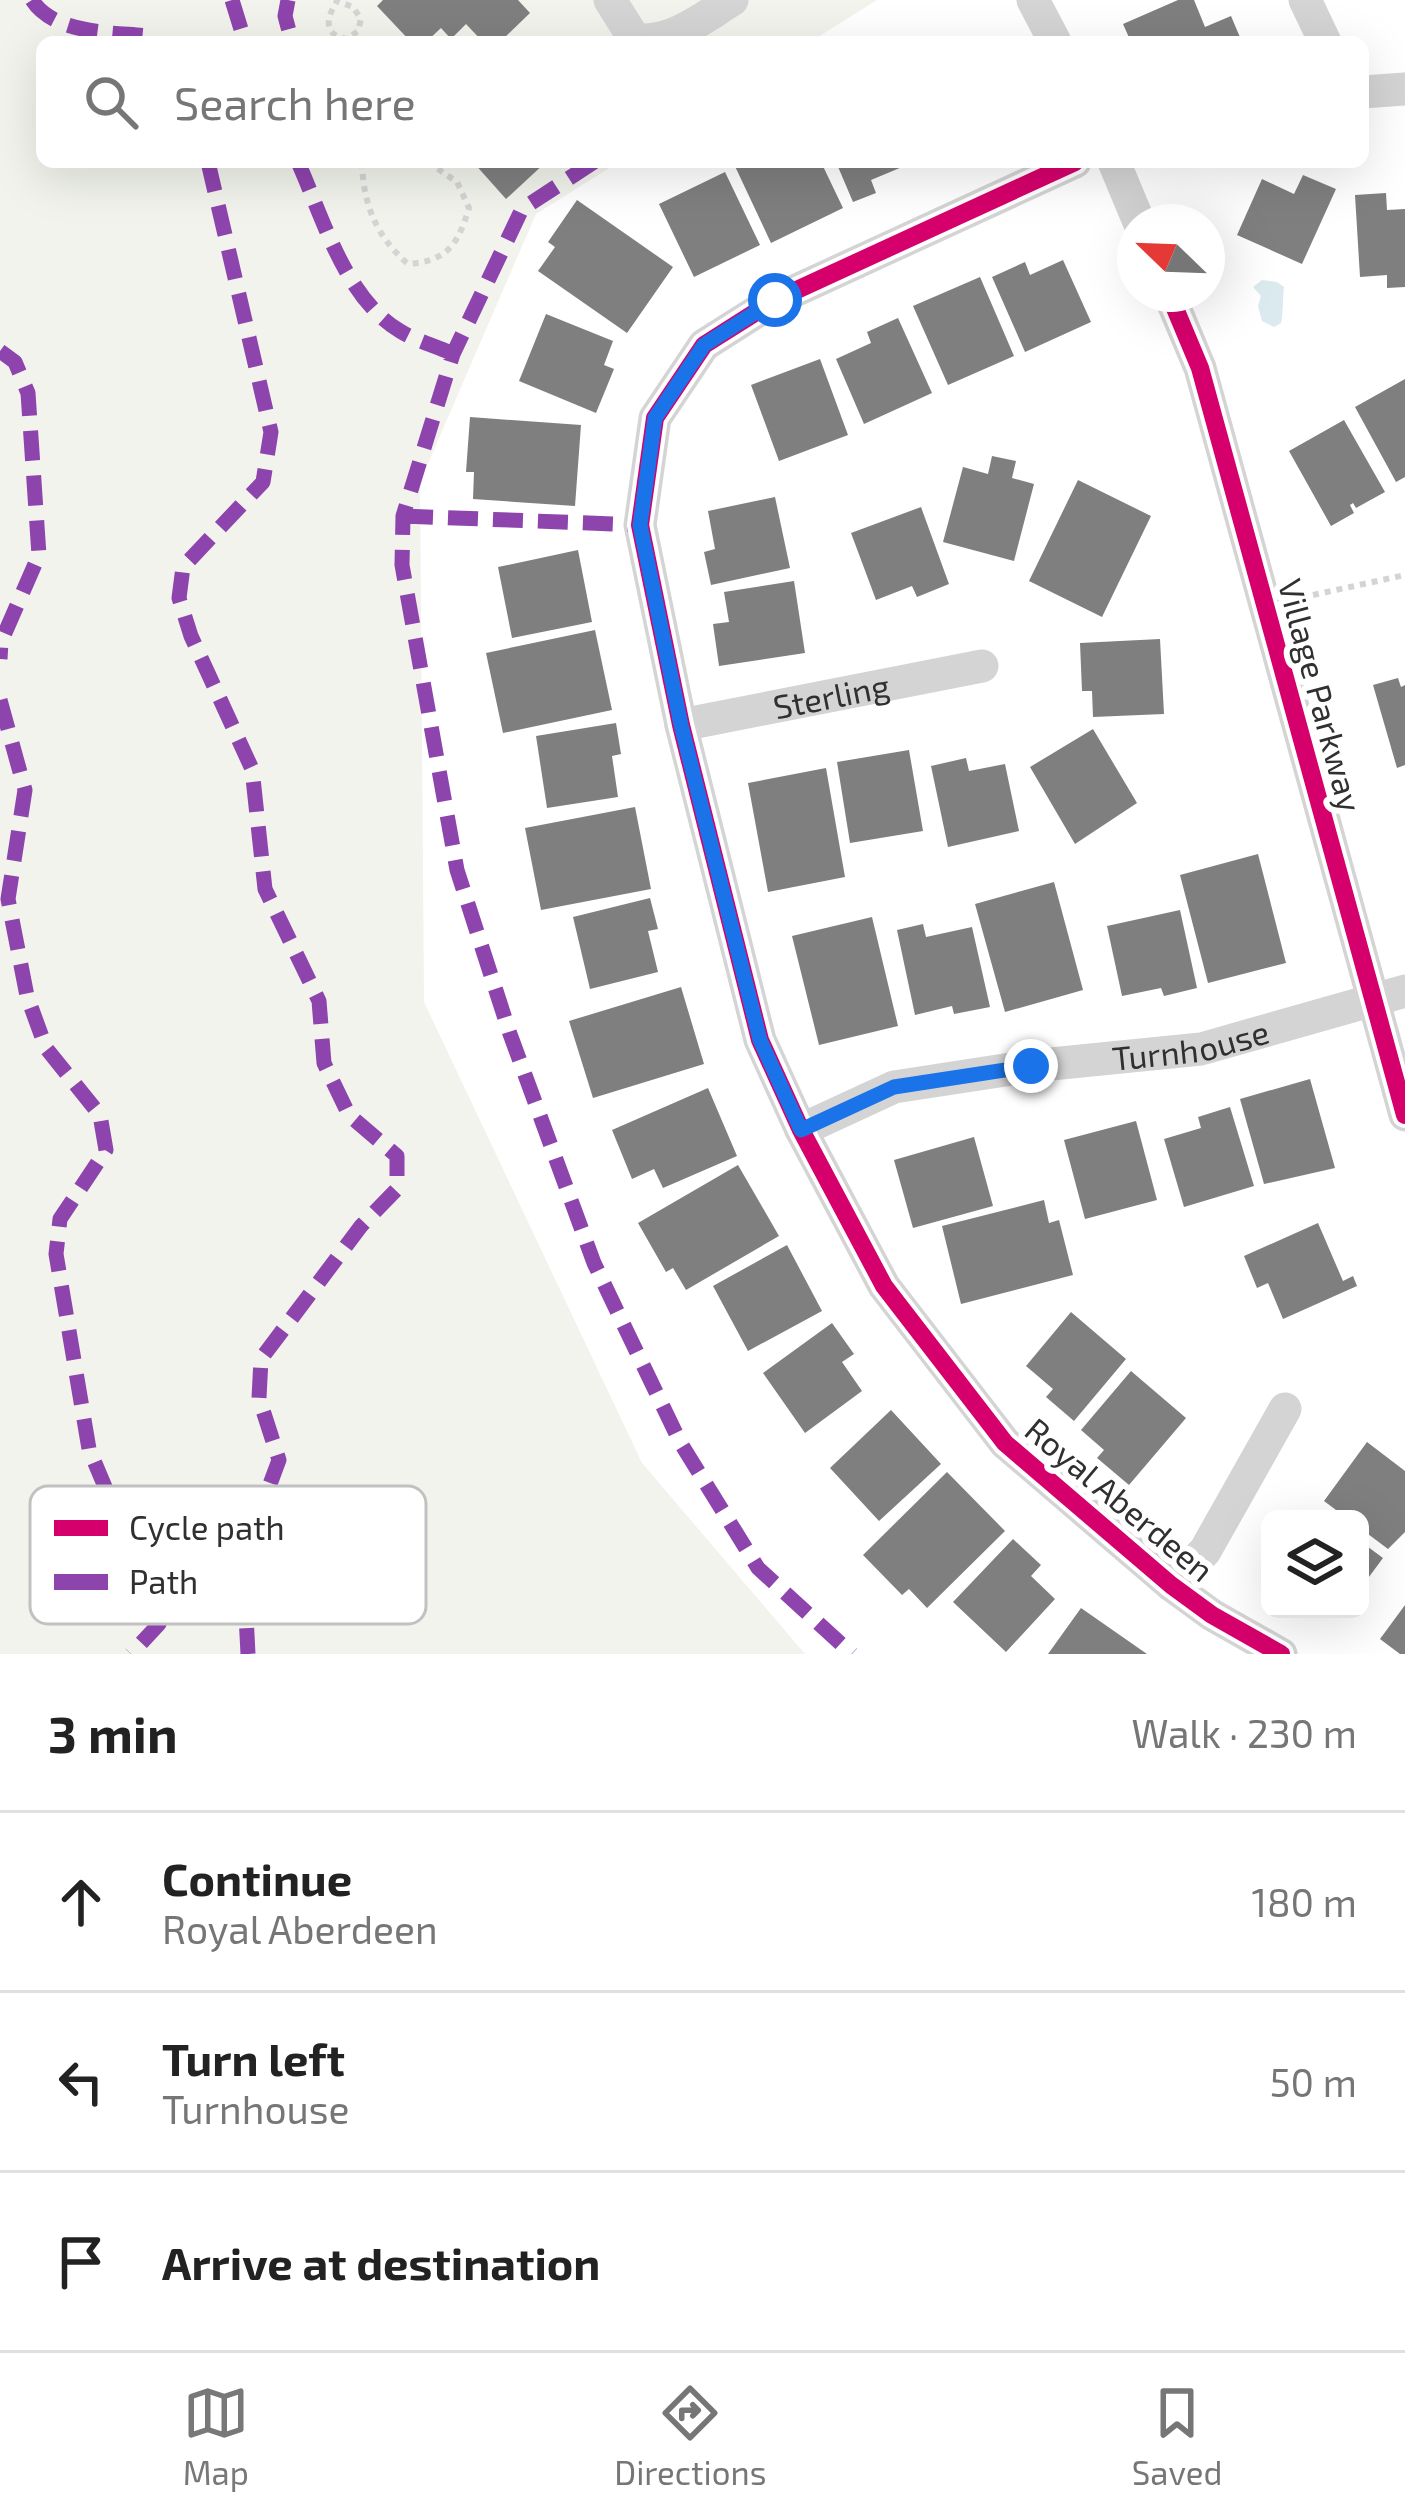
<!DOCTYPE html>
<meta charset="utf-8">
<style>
body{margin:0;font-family:"Exo 2",sans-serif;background:#f2f2f2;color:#222}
.controls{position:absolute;right:36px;bottom:36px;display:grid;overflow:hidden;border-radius:18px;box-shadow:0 12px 48px #0002}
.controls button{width:108px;height:108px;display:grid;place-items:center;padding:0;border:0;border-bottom:3px solid #e0e0e0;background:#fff;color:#222;font:60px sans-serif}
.compass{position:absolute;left:1117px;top:204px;width:108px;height:108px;border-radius:50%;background:#fff;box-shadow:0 12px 48px #0002;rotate:293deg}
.stop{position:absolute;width:36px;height:36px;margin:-27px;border:9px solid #1a73e8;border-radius:50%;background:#fff}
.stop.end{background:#1a73e8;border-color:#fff;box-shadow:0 3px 12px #0008}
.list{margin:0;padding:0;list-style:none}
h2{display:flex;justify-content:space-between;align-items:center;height:156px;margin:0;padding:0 48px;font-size:51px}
h2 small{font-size:39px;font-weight:400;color:#767676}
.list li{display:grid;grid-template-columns:78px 1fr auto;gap:36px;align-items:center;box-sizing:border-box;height:180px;padding:0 48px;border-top:3px solid #e0e0e0}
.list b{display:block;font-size:45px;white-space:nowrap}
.list p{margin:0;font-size:39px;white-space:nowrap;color:#767676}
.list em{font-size:39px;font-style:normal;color:#767676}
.icon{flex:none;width:66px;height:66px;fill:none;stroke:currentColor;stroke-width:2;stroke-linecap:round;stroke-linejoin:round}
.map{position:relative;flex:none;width:1405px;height:1654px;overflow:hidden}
.search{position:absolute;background:#fff;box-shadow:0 12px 48px #0002;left:36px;right:36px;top:36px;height:132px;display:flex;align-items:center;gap:30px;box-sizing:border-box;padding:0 42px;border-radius:18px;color:#767676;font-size:45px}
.sheet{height:696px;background:#fff}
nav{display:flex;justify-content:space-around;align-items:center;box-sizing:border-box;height:168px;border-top:3px solid #e0e0e0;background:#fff;font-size:33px;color:#767676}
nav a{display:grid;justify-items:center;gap:6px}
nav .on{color:#787878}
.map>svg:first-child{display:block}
</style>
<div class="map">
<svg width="1405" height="1654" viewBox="0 0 1405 1654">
<rect width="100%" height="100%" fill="#fff"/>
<path fill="#f1f3ec" d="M0,0H877L810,42H42V162H619L536,214L420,482L424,1002L642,1463L805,1654H0Z"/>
<path fill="#dbeaef" d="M1262,280L1277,282L1284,287C1283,294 1283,317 1281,323L1274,327L1262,321L1258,306L1261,296L1253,287Z"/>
<path fill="#7f7f7f" d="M383,0H518L530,13L500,42H483L466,24L451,39L441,28L426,42H411L377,6Z
M1178,0H1194L1205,27L1231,16L1242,42H1131L1123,24Z
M473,162H546L506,199Z
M733,162H821L843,208L771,243Z
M836,162H914L871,180L876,193L853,202Z
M725,172L760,245L694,277L659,204Z
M1303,175L1336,189L1302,264L1237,235L1262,179L1294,194Z
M1386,193L1387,210L1405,209V287L1387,288V275L1360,277L1355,195Z
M577,200L673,267L627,333L538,271L555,247L548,242Z
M1063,260L1091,322L1025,352L992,277L1025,262L1030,275Z
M980,277L1014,356L948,385L913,306Z
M546,314L613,341L604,365L614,369L596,413L519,381Z
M898,318L932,393L864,424L836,359L871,343L867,332Z
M820,359L848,435L779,461L751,385Z
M1405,379V477L1396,482L1355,407Z
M470,417L581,425L575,506L473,499L474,472H466Z
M1344,420L1385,492L1356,508L1353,503L1350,505L1354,513L1331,526L1289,451Z
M992,456L1016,461L1012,478L1034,484L1014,561L943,542L963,467L988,474Z
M1078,480L1151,516L1102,617L1029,581Z
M775,497L790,568L711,585L704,552L715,549L708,511Z
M921,507L949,584L917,597L912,586L876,600L851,533Z
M578,550L592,622L512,638L498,567Z
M794,581L805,653L719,666L713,624L729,622L724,592Z
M595,630L612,710L503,733L486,653Z
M1160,639L1164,714L1093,717L1092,691H1082L1080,643Z
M1398,678L1401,687L1405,685V765L1397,768L1373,685Z
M616,723L621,754L612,756L618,797L547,808L536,736Z
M1093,729L1137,803L1075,844L1030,767Z
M909,750L923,831L850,843L837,762Z
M966,758L969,771L1005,764L1019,831L948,847L931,766Z
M826,768L845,877L768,892L748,783Z
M635,807L651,889L541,910L525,828Z
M1258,854L1286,963L1208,983L1180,875Z
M1054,882L1083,990L1005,1012L975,904Z
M650,898L658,929L648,931L658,972L590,989L573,917Z
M1180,910L1197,988L1164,996L1161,988L1122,996L1107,926Z
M872,917L898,1026L819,1045L792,936Z
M923,924L926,937L972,927L990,1007L954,1014L952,1006L915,1015L897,930Z
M681,987L704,1064L593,1098L569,1021Z
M1310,1079L1335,1168L1264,1184L1240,1099Z
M708,1088L737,1156L663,1188L654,1169L632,1179L612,1130Z
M1230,1107L1254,1186L1184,1207L1164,1139L1201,1128L1198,1117Z
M1136,1121L1157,1200L1085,1219L1064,1140Z
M974,1137L993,1206L913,1228L894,1160Z
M738,1165L779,1236L686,1290L673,1268L666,1272L638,1223Z
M1044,1200L1049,1223L1059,1220L1073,1275L961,1304L942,1226Z
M1318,1223L1343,1281L1353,1276L1357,1286L1283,1319L1268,1283L1257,1288L1244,1256Z
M787,1245L822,1311L748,1351L713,1286Z
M1071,1312L1126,1359L1074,1421L1046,1397L1053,1389L1026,1366Z
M832,1323L854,1354L842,1362L862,1391L805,1433L763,1373Z
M1131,1371L1186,1418L1129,1485L1097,1458L1104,1450L1081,1430Z
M891,1410L941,1464L879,1521L830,1468Z
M1367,1442L1405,1471V1532L1388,1549L1360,1528V1519H1348L1324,1501Z
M947,1472L1005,1531L927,1608L909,1589L902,1595L863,1555Z
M1013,1539L1041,1565L1031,1576L1055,1599L1006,1652L953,1602Z
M1360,1541L1383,1558L1360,1589Z
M1405,1605V1654H1400L1380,1639Z
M1081,1608L1147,1654H1048Z"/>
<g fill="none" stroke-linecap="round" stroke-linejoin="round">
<path stroke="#d4d4d4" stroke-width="6" stroke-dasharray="6 6" stroke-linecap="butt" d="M334,0L353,7L361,19L358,31L347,39C325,36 325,20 336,3
M362,162C363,204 376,236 408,264C448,261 458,244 469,208L457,182L428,162
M1313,595L1405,575"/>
<g stroke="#d4d4d4" stroke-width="33">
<path d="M610,0L635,40C673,43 701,19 732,0"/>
<path d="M1033,0L1055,42"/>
<path d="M1305,0L1325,42"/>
<path d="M1363,92L1405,89"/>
<path d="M1075,162L775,300L704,345L655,418L640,525L681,725L760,1040L801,1130L884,1286L1005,1443L1171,1585L1212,1615L1281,1654"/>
<path d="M1114,162L1139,222"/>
<path d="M1169,294L1200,368L1405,1115"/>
<path id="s1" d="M681,725L982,666"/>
<path id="s2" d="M801,1130L894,1087L1031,1066L1201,1049L1405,991"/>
<path d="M1171,1585L1205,1551L1285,1409"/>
</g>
<path stroke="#8e44ad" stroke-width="15" stroke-dasharray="30 15" stroke-linecap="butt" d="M32,0C54,34 110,32 147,36L153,42
M232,0L245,42
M288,0L285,16L292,42
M651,42L652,41
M208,162L271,432L263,482L183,567L179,598L191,636L252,769L265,889L319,1001L324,1063L349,1115L397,1156V1189L361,1226L261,1359L259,1398L279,1460L243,1557L248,1654
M298,162C323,218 345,298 400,331C416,341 436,346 453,354
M594,162L522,209L453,354L403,516L402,565L457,870L510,1034L594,1263L680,1442L758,1568L852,1654
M0,351L15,362L28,393L39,555L1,642L0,659
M403,516L640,525
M0,700L25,790L8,899L27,996L46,1048L100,1115L106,1150L60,1219L56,1254L89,1449L122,1527L157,1559L165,1585L159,1624L131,1654"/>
<g stroke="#fff" stroke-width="26">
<path id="cycleway" d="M1075,162L775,300L704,345L655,418L640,525L681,725L760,1040L801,1130L884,1286L1005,1443L1171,1585L1212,1615L1281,1654
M1169,294L1200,368L1405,1115"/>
</g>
<use href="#cycleway" stroke="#d6006c" stroke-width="18"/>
</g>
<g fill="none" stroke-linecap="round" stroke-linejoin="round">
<path stroke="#1a73e8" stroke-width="15" d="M775,300L704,345L655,418L640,525L681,725L760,1040L801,1130L894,1087L1031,1066"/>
</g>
<g text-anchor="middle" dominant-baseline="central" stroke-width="12" stroke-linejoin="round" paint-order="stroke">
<g font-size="33" fill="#303030" stroke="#fff">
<text transform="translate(1321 695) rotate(75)">Village Parkway</text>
<text stroke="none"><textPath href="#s1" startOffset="153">Sterling</textPath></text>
<text stroke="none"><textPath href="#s2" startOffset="402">Turnhouse</textPath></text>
<text transform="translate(1120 1499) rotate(40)">Royal Aberdeen</text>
</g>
</g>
<rect x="30" y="1486" width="396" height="138" rx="18" fill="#fff" stroke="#c1c1c1" stroke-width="3"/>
<rect x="54" y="1520" width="54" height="16" fill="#d6006c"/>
<rect x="54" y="1574" width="54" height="16" fill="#8e44ad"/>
<g font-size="33" fill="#303030">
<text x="129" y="1540">Cycle path</text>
<text x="129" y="1594">Path</text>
</g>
</svg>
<div class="controls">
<button><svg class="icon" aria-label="layers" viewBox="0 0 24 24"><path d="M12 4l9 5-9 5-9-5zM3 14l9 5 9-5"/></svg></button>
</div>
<svg class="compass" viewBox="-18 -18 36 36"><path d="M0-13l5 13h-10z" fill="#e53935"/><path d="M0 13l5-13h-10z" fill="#767676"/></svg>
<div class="stop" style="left:775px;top:300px"></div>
<div class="stop end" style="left:1031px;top:1066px"></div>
<div class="search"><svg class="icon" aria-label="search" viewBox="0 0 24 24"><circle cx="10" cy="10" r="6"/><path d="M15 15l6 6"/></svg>Search here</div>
</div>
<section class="sheet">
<h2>3 min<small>Walk · 230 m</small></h2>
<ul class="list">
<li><svg class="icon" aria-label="ahead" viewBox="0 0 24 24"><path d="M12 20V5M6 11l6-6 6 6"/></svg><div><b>Continue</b><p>Royal Aberdeen</p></div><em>180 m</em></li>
<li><svg class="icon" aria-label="left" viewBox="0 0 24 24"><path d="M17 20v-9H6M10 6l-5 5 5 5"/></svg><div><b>Turn left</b><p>Turnhouse</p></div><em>50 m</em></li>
<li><svg class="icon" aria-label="arrive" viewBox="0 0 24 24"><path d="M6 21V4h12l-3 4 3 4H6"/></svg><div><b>Arrive at destination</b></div></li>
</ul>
</section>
<nav>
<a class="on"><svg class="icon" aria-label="map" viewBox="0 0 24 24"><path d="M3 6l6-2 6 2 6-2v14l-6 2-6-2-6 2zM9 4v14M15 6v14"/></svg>Map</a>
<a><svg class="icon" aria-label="directions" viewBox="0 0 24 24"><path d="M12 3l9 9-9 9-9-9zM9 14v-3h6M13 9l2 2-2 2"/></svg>Directions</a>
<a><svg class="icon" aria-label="saved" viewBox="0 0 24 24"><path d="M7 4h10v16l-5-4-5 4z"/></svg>Saved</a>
</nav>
